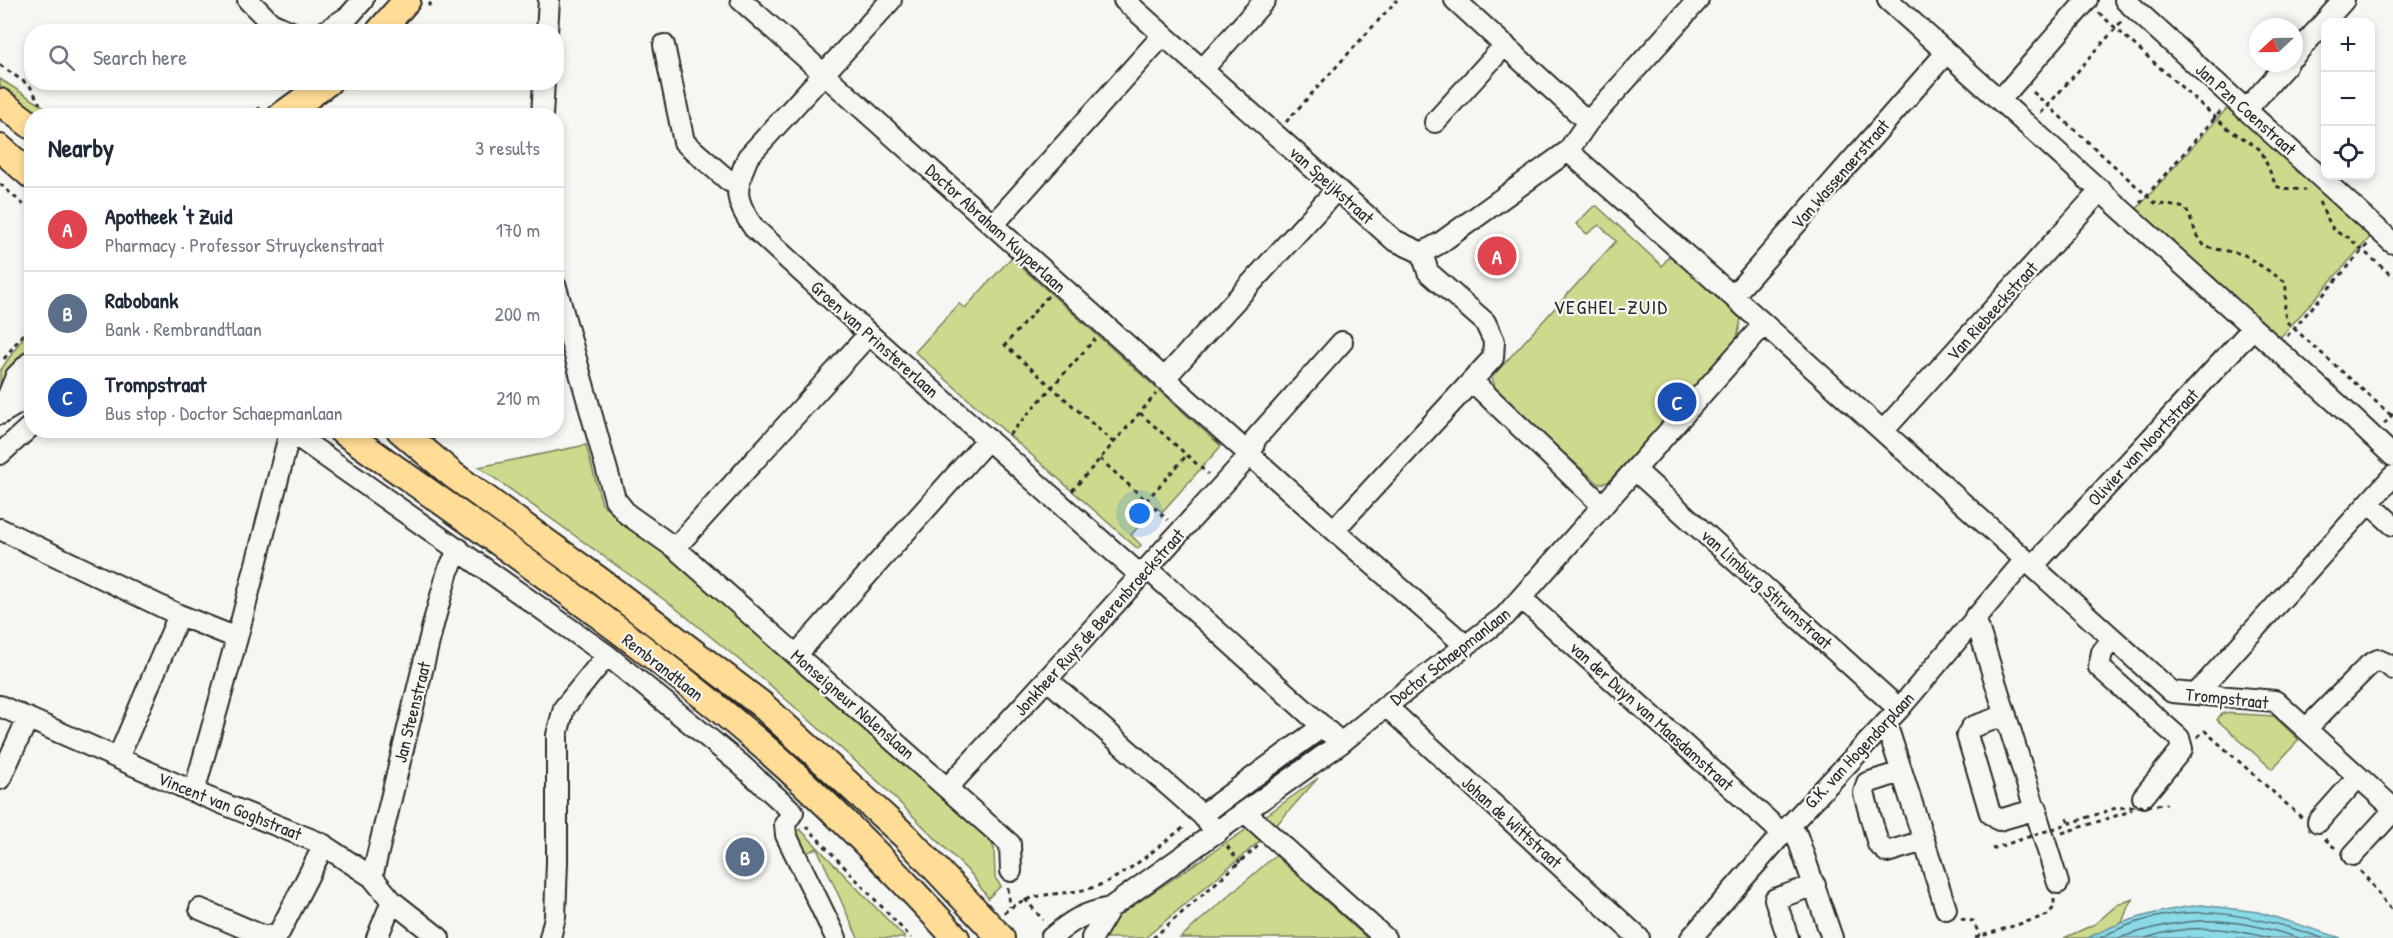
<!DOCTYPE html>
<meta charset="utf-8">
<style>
body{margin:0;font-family:"Patrick Hand",sans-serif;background:#f2f2f3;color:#1f2937}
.controls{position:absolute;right:18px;top:18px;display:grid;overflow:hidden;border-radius:12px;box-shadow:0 3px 9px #0003}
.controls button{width:54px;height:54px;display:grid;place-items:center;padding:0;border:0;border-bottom:2px solid #e0e1e3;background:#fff;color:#1f2937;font:30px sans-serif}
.compass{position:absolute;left:2249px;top:18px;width:54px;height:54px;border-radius:50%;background:#fff;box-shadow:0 3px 9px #0003;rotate:248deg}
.you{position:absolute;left:1140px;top:514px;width:21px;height:21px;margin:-15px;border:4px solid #fff;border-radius:50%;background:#1a73e8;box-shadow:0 0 0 9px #1a73e833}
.badge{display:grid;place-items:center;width:39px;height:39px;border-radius:50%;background:#2b2b2b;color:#fff;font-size:20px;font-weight:700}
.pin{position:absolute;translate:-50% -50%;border:3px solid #fff;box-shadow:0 2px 6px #0006}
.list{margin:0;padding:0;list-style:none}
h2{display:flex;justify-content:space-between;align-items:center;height:78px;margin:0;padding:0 24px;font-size:26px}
h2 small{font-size:20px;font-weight:400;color:#747a83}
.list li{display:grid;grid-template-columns:39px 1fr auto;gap:18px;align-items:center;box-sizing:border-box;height:84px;padding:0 24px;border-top:2px solid #e0e1e3}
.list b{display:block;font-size:22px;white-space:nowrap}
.list p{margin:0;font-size:20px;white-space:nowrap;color:#747a83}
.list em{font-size:20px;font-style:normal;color:#747a83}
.icon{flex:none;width:33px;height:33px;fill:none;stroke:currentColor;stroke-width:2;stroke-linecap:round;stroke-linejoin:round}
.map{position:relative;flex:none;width:2393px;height:938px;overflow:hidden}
.search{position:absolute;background:#fff;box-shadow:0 3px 9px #0003;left:24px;top:24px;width:540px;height:66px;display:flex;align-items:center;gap:15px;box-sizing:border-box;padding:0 21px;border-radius:24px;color:#747a83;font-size:22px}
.panel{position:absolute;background:#fff;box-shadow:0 3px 9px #0003;left:24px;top:108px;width:540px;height:330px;border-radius:24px}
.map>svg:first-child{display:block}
</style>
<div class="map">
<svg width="2393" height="938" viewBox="0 0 2393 938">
<rect width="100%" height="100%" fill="#f6f6f2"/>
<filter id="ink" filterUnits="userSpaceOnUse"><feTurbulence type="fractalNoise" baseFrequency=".0167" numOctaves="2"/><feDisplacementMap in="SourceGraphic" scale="12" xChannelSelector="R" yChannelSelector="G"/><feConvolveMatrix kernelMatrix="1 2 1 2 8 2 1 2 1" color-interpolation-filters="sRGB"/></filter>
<g filter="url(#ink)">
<path fill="#cdda8d" stroke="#7c825c" stroke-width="1.5" d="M0,79L57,115H36L0,86Z
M2230,105L2373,234L2278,340L2135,211Z
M1597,206L1662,266L1670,255L1741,319L1736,343L1608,482L1599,484L1507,403L1496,392L1492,377L1616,241L1599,225L1587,234L1576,224L1593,207Z
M1011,258L1221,446L1162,512L1156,507L1131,535L1141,545L1138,549L915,352L959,304L965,308Z
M31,326V347L0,386V371Z
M586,445L602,504L673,557L991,841L994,849L995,878L1001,886L988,898L972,875L881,784L770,685L673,606L479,467Z
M2222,713L2274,716L2299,740L2272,769L2217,720Z
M1318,778L1272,830L1261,819Z
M800,829L905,938H858L817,848L804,854L795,835Z
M1247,829L1261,840L1145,938H1098L1115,918Z
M1276,856L1367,938H1180L1270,860Z
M2133,899L2129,904L2122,923L2088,938H2064L2095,924L2117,905Z"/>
<path fill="#8ad9e7" stroke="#64939c" stroke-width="1.5" d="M2201,905L2258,912L2341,938H2088C2123,919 2161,910 2201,905Z"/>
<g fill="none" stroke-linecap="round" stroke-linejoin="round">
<path stroke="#517176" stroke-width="1.5" d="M2100,938C2176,897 2246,912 2322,938
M2119,938C2187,915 2230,915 2298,938
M2146,938C2185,924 2229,927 2269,938"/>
<g stroke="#2b2b2b" stroke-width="24">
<path id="minor" d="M248,0L271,23L291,32
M741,0L1334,530L1466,646
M891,0L748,157C734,189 734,200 754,228L869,334L1140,575
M1124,0L1394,240L1422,253L1428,272L1485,322L1494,341L1493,358L1334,530
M1455,0L1588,122
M1888,0L2340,406L2393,456
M2125,0L2393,243
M324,32L349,16L363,0
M547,32L549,0
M664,45L684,142L729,181L738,184
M2294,56L2344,0
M1202,70L1265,0
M2000,100L2087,0
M2246,110L2288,63
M542,116L544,82
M1435,122L1505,45
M1568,151L1764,324L2172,692L2275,701L2393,808
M993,225L1163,35
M1422,253L1440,243L1568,151L1588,122L1698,0
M556,287L615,499L627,514L675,548L1010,844L1011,871
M1733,296L1946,53
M1164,379L1337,189
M1472,381L1603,506
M1,413L16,376L32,360
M0,414L19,403L32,390
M288,430L607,655L739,763L793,812L785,824L786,835L836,938
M1883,431L2101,190
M0,454L32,425
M1635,470L1899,709
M2369,503L2393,525
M0,529L179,615L237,638
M675,548L869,334
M2033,566L2253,328
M1147,568L1341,743
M1521,598L1783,834
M1975,617L2058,883
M2113,639L2102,652L2099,667L2179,738L2182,749L2143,797
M797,654L988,439
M1048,680L1202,815L1217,833
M2196,694L2393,476
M0,706L194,792L320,843L372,877L392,901L439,938
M1386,706L1639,938
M2006,715L1972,727L1967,735L1990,813L1999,820L2037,809
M1886,723L1946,909
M2306,729L2369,665L2378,660L2387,664L2393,669
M118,758L179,615
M1901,772L1867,783L1864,793L1878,844L1887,852L1924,841
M0,779L28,718
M948,787C1050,678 1149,565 1250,455L1256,438L1342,342
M194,792L237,638L290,432
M1245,812L1385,938
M1202,815L1323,726
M2318,822L2358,777
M1790,825L1797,836L1832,938
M2353,855L2393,811
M372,877L434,621L448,571L459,549
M200,909L265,937L279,933L324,845
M377,938L392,901
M550,938L555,917L557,862V735L564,708L607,655
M1051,938C1071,921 1083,913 1110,908
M1092,938L1110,908L1341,743L1386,706L1505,616L1764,324
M1691,938L1790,825L1899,709L2025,560
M1788,938L1775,899L1815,885"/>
</g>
<g stroke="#2b2b2b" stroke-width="30">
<path id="major" d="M379,32L407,0
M0,102L32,126
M281,116L328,82
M0,148L32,176
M341,430C484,532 630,631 763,746C831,806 895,871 956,938
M400,430L453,475L600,581L762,705L906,837L1001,938"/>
</g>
<path stroke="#2b2b2b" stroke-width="3" stroke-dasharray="4.5 4.5" stroke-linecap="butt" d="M428,6L434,0
M2099,13L2226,127L2261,150L2276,186L2281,188L2306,190
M0,65L30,86L40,104
M349,88L354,82
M2033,92L2155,203L2186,208L2196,233L2205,247L2243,254L2284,281C2290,294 2280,308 2288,323L2393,417
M2041,113L2122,21
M250,116L263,105
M1286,122L1397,0
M0,184L32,212
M2319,202L2334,231L2348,237L2393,277
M2140,203L2221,111
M1048,296L1005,345L1114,443
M2287,336L2368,244
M4,359L32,322
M1140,413L1208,474
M2384,424L2393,414
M1009,435L1095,339
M1100,459L1168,520
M1072,491L1156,394
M1146,501L1187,455
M2197,737L2205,731L2302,818
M2067,818L2069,824
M806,826L911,938
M2062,833L2128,812L2132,809
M2325,839L2335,848
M1227,846L1240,863
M2360,871C2373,883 2380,899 2393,911
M1008,888L1010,907
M1025,899L1043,920
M1004,913C1031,888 1065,898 1097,886C1131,873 1157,846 1186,826
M1961,919L1973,921L1980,936
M1153,938L1258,846
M1975,938L2048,915L2054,907V899"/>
<use href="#minor" stroke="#f6f6f2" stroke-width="20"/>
<use href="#major" stroke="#ffdd96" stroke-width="26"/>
<path stroke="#2b2b2b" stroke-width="3" stroke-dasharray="4.5 4.5" stroke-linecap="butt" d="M1992,849L2116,808L2167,804"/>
</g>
</g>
<g text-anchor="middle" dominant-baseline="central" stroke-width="4.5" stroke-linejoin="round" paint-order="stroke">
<g font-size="18" fill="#2b2b2b" stroke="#f6f6f2">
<text transform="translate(2246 109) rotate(42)">Jan Pzn Coenstraat</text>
<text transform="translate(1840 174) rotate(-49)">Van Wassenaerstraat</text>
<text transform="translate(1332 185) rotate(42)">van Speijkstraat</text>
<text transform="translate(996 228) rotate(42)">Doctor Abraham Kuyperlaan</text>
<text transform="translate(1992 311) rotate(-48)">Van Riebeeckstraat</text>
<text transform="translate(875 339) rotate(42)">Groen van Prinstererlaan</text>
<text transform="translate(2143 447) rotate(-47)">Olivier van Noortstraat</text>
<text transform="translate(1767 589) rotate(42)">van Limburg Stirumstraat</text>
<text transform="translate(1099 622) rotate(-48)">Jonkheer Ruys de Beerenbroeckstraat</text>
<text transform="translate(1450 656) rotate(-38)">Doctor Schaepmanlaan</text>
<text transform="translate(663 667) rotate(38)">Rembrandtlaan</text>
<text transform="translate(2227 698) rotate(6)">Trompstraat</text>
<text transform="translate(853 704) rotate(41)">Monseigneur Nolenslaan</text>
<text transform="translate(412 712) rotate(-76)">Jan Steenstraat</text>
<text transform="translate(1652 716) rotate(42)">van der Duyn van Maasdamstraat</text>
<text transform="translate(1859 750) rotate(-47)">G.K. van Hogendorplaan</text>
<text transform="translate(230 806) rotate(22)">Vincent van Goghstraat</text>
<text transform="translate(1512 822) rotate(42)">Johan de Wittstraat</text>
</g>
<g font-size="20" letter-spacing="1.5" fill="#2b2b2b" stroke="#f6f6f2">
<text x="1611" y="306">VEGHEL-ZUID</text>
</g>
</g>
</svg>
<div class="controls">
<button>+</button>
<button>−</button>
<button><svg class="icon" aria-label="locate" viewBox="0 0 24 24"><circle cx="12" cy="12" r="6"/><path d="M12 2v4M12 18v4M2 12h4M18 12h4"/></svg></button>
</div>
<svg class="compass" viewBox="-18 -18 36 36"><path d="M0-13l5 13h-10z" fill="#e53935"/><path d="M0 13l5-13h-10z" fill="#747a83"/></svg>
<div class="you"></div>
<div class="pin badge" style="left:1497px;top:256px;background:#e0444e">A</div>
<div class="pin badge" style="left:745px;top:857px;background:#5c6f8a">B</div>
<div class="pin badge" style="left:1677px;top:402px;background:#1a4fb4">C</div>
<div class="search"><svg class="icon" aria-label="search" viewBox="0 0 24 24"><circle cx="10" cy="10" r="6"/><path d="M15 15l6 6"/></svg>Search here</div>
<section class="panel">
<h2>Nearby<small>3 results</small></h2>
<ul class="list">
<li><span class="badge" style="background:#e0444e">A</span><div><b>Apotheek 't Zuid</b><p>Pharmacy · Professor Struyckenstraat</p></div><em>170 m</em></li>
<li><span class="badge" style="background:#5c6f8a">B</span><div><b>Rabobank</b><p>Bank · Rembrandtlaan</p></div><em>200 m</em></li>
<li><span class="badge" style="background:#1a4fb4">C</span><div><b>Trompstraat</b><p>Bus stop · Doctor Schaepmanlaan</p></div><em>210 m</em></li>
</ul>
</section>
</div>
